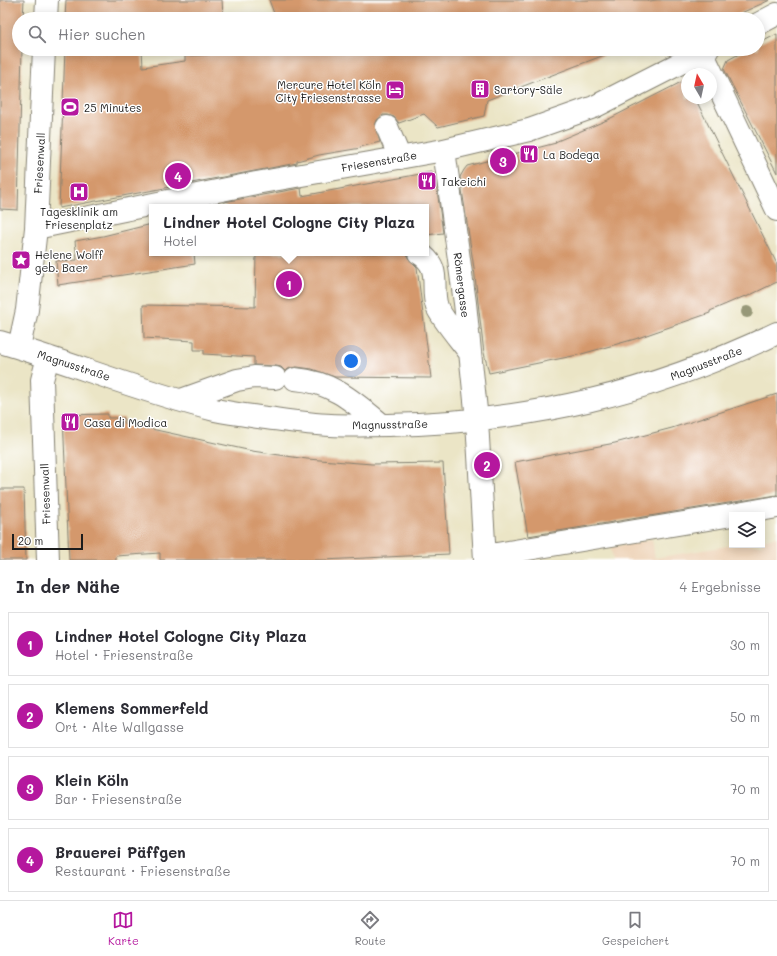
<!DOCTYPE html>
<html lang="de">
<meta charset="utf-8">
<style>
body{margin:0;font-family:Mali,sans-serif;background:#f7f7f7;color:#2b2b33}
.controls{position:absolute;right:12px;bottom:12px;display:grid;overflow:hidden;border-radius:0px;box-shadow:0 2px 10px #0003}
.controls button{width:36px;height:36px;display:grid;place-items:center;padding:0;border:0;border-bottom:1px solid #e1e1e2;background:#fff;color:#2b2b33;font:20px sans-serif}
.compass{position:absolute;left:681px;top:68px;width:36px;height:36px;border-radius:50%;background:#fff;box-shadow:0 2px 10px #0003;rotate:351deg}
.scale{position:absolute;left:12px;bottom:10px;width:71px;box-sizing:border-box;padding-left:4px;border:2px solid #1c1c1c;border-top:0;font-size:11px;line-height:14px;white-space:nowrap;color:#1c1c1c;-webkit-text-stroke:3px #fff;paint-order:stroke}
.you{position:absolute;left:351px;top:361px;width:14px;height:14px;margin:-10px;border:3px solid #fff;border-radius:50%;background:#1a73e8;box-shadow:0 0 0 6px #1a73e833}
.badge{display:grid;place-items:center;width:26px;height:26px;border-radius:50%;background:#b5179e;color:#fff;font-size:13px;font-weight:700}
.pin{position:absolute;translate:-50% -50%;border:2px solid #fff;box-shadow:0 1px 4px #0006}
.popup{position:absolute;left:149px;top:204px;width:280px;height:52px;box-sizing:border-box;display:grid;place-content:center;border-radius:0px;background:#fff;filter:drop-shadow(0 1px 3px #0005);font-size:13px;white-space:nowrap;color:#7c7c81}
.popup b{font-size:15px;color:#2b2b33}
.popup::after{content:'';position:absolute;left:50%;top:100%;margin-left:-8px;border:8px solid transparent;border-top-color:#fff}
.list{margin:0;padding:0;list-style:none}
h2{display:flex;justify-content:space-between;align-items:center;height:52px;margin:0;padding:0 16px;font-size:17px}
h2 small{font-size:13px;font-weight:400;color:#7c7c81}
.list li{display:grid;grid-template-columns:26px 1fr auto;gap:12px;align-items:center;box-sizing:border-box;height:64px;margin:0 8px 8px;padding:0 8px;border:1px solid #e1e1e2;border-radius:0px}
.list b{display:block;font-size:15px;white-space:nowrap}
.list p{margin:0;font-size:13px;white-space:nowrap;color:#7c7c81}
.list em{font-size:13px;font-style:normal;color:#7c7c81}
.icon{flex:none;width:22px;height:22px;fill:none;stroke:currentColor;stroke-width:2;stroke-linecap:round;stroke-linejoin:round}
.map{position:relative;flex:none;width:777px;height:560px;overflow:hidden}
.search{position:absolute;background:#fff;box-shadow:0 2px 10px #0003;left:12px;right:12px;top:12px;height:44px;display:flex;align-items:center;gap:10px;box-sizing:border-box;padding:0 14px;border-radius:22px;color:#7c7c81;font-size:15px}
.sheet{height:340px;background:#fff}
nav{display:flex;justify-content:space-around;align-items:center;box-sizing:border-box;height:56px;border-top:1px solid #e1e1e2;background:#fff;font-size:11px;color:#7c7c81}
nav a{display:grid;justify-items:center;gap:2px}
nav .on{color:#b5179e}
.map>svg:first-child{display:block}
</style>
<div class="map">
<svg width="777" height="560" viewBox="0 0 777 560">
<rect width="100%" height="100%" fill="#fff"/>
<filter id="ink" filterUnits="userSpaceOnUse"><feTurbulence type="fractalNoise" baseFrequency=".025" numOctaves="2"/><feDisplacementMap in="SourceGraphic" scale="8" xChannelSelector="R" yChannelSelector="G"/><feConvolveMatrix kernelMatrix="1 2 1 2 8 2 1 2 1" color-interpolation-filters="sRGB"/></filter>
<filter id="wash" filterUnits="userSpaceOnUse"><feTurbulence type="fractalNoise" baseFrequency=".012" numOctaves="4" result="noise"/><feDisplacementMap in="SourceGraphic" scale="16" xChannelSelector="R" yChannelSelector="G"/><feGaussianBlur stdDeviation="0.9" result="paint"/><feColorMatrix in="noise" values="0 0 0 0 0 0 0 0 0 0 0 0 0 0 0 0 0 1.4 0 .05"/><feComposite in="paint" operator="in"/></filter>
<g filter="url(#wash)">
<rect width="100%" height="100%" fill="#ebe5c6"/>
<path fill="#efd6bc" d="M777,537V560H613L611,547L652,539L655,558L733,545H762V540Z"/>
<g id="blocks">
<path fill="#d4986c" d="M0,0H24L23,19H19V49H22L18,210L0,209Z
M66,0H222L223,15H221V19H196V17L160,19H65Z
M269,0H649V1L657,0H770L728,19H276Z
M777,34V173L724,69L728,60L748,49H758V44Z
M65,49H142L143,67L185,61V56L220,54L232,49H620L487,100L484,116L438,127L424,114L399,123L394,117L388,115H383L377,120L375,126L380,142L360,147L361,148L319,155L297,161V163L59,208Z
M687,79V98H695L777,264V282L746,297L745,296L710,311V313L635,339L578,355L489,373L484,353L474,268L460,177L464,170L467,166L556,143L555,142L607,120Z
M431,172L435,175L443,233L426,235V207H225L224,202L301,188L302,196Z
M152,224V253H194L195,264L58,285L56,261L77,260L75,241L103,236Z
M256,253H407L408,258L417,267L431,378L335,377L312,369L297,367L290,368L285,371L281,367L276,366L254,365V357L204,354V350H194V341L144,338L143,305L255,307Z
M777,394V495L528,536L515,462L615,443L672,428Z
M108,414V418H124V423L252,451L307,459L372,464L443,463L449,554L323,560H160V553L116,556V560H69L63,415Z
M0,489H24L26,560H0Z"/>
</g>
</g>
<g filter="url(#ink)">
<use href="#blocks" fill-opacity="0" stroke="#848071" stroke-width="1"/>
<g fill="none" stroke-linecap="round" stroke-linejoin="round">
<g stroke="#848071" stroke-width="24">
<path id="minor" d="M46,19L47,0
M758,24L777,14
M702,52L777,210
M387,127L400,158
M444,150L465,303L477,420L485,560
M36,228L256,183L444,150L529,130L594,107L708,49
M419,253C443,268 430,287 437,307C442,319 462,342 470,353
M0,342C72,363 142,392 215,410C230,413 245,415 259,417C283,420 307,424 331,425C350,426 369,425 388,425C529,422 650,394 777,333
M19,347L27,310L36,228L44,49
M295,379C333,382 354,402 382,425
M181,400L237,380L254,377L275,378
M732,515L777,507
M485,556L732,515
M48,560L42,380L48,357"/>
</g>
<use href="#minor" stroke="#fff" stroke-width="22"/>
</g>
<circle fill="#979878" cx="747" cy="312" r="6"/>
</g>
<defs>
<g id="building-square" transform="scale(1)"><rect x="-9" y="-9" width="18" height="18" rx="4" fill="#b5179e" stroke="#fff"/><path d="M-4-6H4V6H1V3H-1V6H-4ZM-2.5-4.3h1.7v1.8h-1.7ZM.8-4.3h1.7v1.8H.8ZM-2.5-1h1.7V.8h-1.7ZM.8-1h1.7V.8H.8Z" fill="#fff"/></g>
<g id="hotel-square" transform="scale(1)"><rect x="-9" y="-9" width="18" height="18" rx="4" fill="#b5179e" stroke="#fff"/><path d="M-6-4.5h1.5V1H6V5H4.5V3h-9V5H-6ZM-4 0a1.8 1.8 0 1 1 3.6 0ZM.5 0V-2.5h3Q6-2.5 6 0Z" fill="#fff"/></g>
<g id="stadium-square" transform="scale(1)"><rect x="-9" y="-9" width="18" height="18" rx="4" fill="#b5179e" stroke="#fff"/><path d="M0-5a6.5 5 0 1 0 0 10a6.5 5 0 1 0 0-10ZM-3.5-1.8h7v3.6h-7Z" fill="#fff"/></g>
<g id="restaurant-square" transform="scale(1)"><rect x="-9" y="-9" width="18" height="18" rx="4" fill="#b5179e" stroke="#fff"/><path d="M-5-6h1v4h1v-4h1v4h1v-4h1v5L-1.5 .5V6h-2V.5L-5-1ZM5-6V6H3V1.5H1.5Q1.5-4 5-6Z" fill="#fff"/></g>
<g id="hospital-square" transform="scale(1)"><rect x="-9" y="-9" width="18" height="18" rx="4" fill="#b5179e" stroke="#fff"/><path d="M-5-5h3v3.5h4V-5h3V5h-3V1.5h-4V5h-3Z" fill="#fff"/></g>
<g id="sight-square" transform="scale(1)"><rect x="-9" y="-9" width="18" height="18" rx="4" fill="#b5179e" stroke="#fff"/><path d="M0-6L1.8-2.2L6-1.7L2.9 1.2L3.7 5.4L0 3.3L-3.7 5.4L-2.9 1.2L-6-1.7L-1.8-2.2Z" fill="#fff"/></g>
</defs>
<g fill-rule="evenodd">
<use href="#building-square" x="480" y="89"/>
<use href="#hotel-square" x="395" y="90"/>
<use href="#stadium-square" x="70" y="107"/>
<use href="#restaurant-square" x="529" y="154"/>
<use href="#restaurant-square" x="427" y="181"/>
<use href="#hospital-square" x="79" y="192"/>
<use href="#sight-square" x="21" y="260"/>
<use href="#restaurant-square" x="70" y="422"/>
</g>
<g text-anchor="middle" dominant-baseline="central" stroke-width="3" stroke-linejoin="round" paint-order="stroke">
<g font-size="11" fill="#1c1c1c" stroke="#fff" text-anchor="start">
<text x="381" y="84" text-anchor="end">Mercure Hotel Köln<tspan x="381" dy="13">City Friesenstrasse</tspan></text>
<text x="494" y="89">Sartory-Säle</text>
<text x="84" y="107">25 Minutes</text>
<text x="543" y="154">La Bodega</text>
<text x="441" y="181">Takeichi</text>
<text x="79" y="211" text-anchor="middle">Tagesklinik am<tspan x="79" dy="13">Friesenplatz</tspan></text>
<text x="35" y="254">Helene Wolff<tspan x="35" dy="13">geb. Baer</tspan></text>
<text x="84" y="422">Casa di Modica</text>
</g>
<g font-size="11" fill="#1c1c1c" stroke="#fff">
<text transform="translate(379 161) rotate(-10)">Friesenstraße</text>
<text transform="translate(39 163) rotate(-87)">Friesenwall</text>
<text transform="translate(462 285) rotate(83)">Römergasse</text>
<text transform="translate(706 363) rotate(-21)">Magnusstraße</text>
<text transform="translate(74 365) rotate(18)">Magnusstraße</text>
<text transform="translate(390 424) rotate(-1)">Magnusstraße</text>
<text transform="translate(45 494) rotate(-92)">Friesenwall</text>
</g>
</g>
</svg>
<div class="controls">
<button><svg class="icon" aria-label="layers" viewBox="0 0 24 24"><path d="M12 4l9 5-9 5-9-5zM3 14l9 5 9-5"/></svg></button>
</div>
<svg class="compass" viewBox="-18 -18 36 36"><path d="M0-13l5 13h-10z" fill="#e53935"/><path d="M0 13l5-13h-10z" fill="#7c7c81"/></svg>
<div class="scale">20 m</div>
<div class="you"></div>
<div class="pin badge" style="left:289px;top:284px">1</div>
<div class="popup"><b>Lindner Hotel Cologne City Plaza</b>Hotel</div>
<div class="pin badge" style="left:487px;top:465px">2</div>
<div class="pin badge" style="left:503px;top:161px">3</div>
<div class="pin badge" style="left:178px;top:176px">4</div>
<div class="search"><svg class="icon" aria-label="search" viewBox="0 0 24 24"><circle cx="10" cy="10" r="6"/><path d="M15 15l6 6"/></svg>Hier suchen</div>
</div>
<section class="sheet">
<h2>In der Nähe<small>4 Ergebnisse</small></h2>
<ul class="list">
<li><span class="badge">1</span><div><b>Lindner Hotel Cologne City Plaza</b><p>Hotel · Friesenstraße</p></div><em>30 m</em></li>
<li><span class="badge">2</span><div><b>Klemens Sommerfeld</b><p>Ort · Alte Wallgasse</p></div><em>50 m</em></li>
<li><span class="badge">3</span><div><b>Klein Köln</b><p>Bar · Friesenstraße</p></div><em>70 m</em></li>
<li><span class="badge">4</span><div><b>Brauerei Päffgen</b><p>Restaurant · Friesenstraße</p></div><em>70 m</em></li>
</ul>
</section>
<nav>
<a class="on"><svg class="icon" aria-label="map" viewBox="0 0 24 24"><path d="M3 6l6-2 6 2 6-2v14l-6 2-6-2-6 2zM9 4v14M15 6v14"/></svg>Karte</a>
<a><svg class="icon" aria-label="directions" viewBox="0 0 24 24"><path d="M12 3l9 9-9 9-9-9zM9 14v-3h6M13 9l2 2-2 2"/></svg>Route</a>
<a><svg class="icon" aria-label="saved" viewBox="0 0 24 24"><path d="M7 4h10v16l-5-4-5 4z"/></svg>Gespeichert</a>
</nav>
